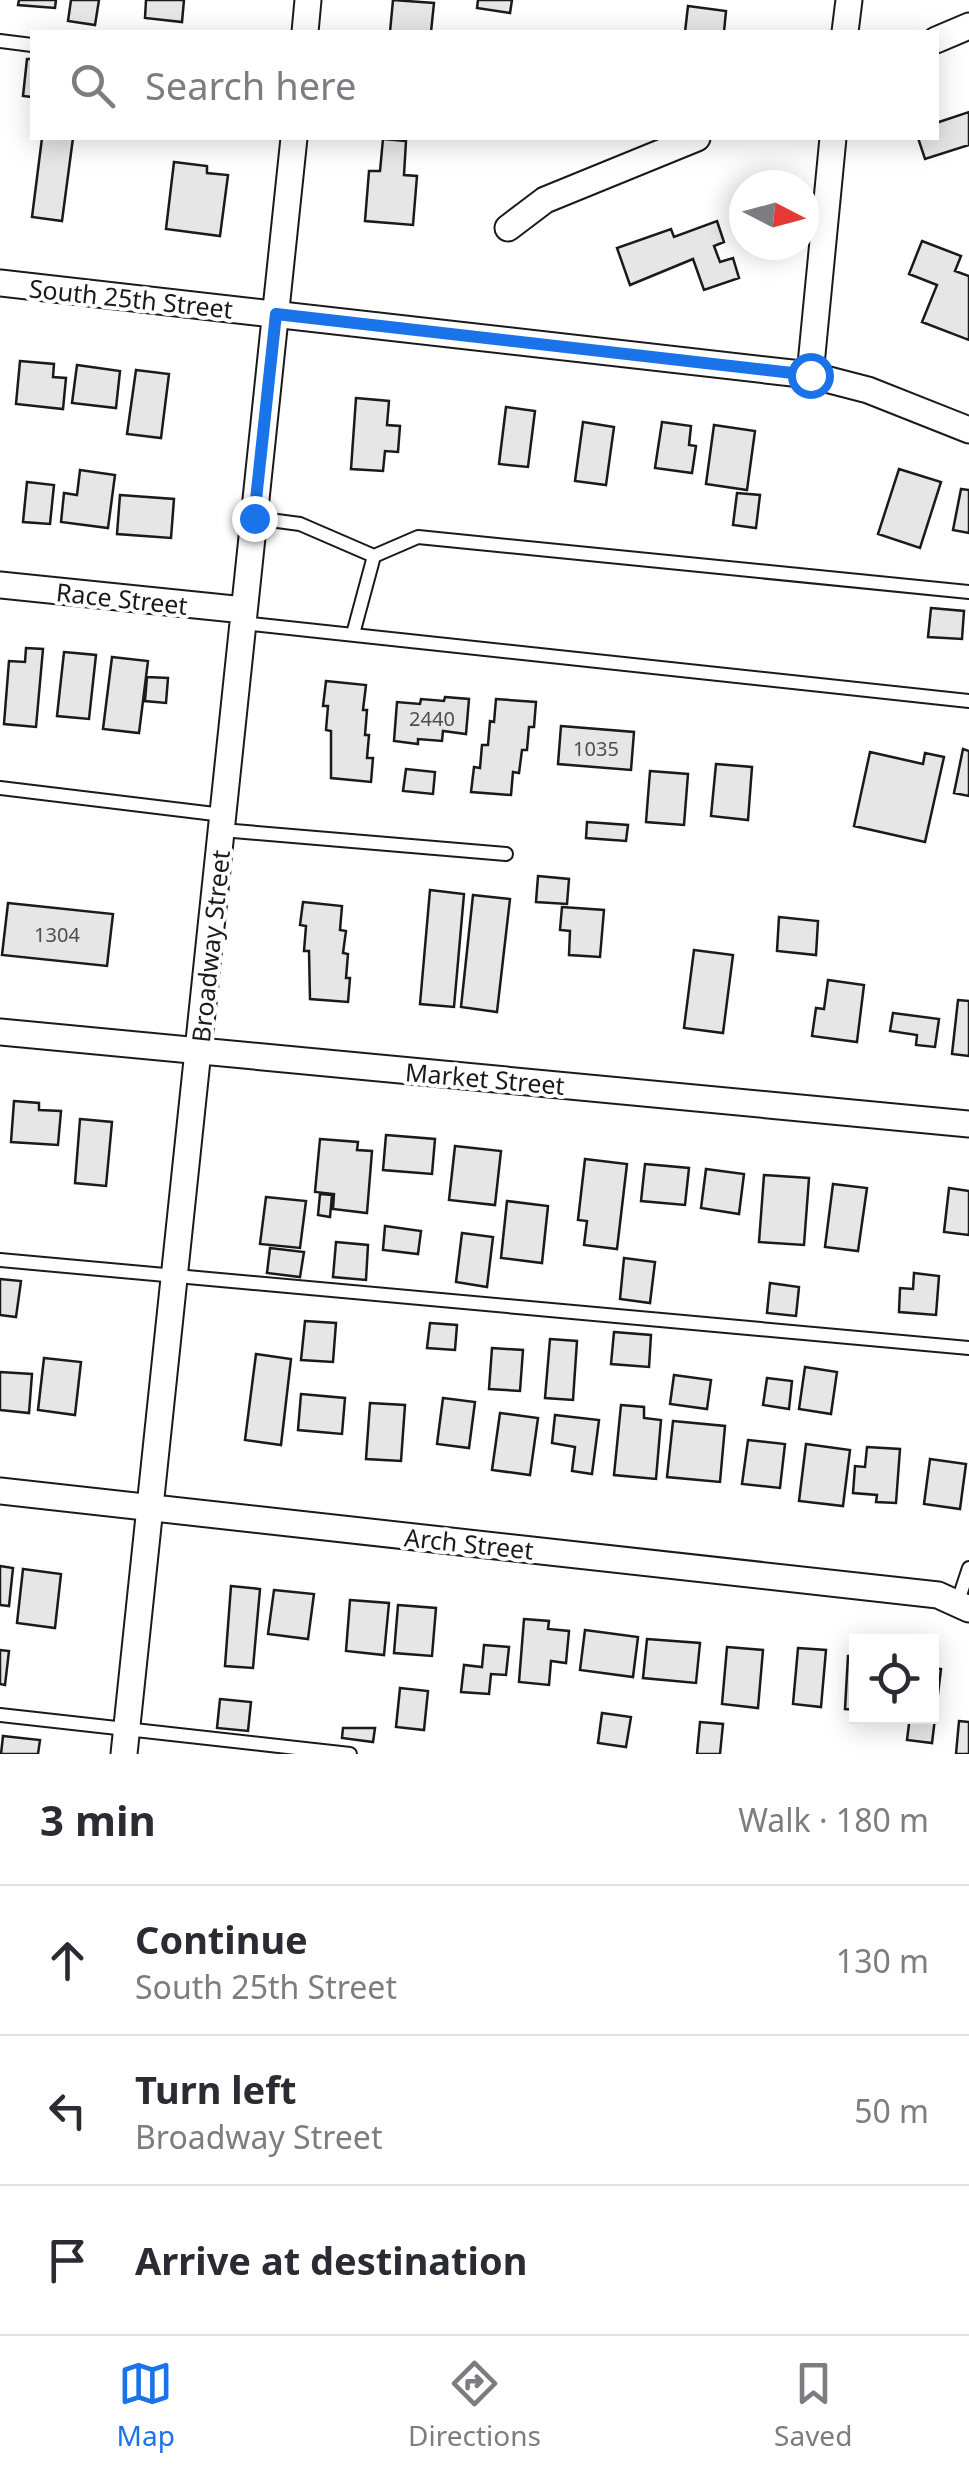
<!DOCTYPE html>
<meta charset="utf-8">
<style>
body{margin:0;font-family:"Noto Sans",sans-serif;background:#f7f7f7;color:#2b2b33}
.controls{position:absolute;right:30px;bottom:30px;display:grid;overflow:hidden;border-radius:0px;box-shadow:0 5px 25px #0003}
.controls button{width:90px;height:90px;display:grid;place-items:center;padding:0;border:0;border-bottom:2px solid #e1e1e2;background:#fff;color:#2b2b33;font:50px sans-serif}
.compass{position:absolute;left:729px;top:170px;width:90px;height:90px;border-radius:50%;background:#fff;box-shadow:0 5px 25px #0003;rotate:96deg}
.stop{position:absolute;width:30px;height:30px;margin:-22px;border:8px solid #1a73e8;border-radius:50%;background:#fff}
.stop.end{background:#1a73e8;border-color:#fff;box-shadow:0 2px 10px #0008}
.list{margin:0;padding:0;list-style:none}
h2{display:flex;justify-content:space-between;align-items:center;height:130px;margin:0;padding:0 40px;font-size:42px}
h2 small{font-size:32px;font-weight:400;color:#7c7c81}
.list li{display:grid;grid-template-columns:65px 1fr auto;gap:30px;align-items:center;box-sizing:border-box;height:150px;padding:0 40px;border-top:2px solid #e1e1e2}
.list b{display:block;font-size:38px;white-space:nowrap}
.list p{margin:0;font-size:32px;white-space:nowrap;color:#7c7c81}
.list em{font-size:32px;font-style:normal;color:#7c7c81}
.icon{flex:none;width:55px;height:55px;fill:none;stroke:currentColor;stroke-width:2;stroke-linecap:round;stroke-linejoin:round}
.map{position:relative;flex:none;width:969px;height:1754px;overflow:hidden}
.search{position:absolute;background:#fff;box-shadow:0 5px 25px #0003;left:30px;right:30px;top:30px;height:110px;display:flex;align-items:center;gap:25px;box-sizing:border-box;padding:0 35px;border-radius:0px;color:#7c7c81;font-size:38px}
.sheet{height:580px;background:#fff}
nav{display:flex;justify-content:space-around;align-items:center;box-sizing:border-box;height:140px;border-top:2px solid #e1e1e2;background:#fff;font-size:28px;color:#7c7c81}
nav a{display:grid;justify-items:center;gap:5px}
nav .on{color:#1a73e8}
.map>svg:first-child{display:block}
</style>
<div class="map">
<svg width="969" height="1754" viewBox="0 0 969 1754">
<rect width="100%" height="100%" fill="#fff"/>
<path fill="#e6e6e6" stroke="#1a1a1a" stroke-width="2.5" d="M19,0H56L55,8L18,5Z
M71,0H99L95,25L68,21Z
M146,0H184L182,22L145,18Z
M393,0L434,3L431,32H390Z
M478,0H512L510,13L477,8Z
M688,6L726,11L724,32H685Z
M27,59H32V97L23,96Z
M969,112V145L925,159L918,138H936V123Z
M42,138H73L62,221L32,217Z
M383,139L406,141L404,175L417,176L413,225L365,221L369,171H380Z
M174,162L207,166V173L228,175L220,236L166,229Z
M717,221L724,242L714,246L720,262L733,258L739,278L704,290L693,259L630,285L617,248L671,229L674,237Z
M922,241L961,256L955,271L969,276V340L922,322L937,285L909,274Z
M20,361L54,364L53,377L66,378L63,409L16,404Z
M77,365L120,371L116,408L72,403Z
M136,370L169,374L161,438L127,434Z
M356,398L389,401L387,425L400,426L398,452L385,451L383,471L351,469Z
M506,407L535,411L528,467L499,464Z
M583,422L614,427L606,485L575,481Z
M662,422L691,426L689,445L696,446L692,473L655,468Z
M714,425L755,431L747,490L706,484Z
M899,469L941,482L920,548L878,534Z
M80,470L115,475L108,528L61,522L64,493L77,495Z
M27,482L54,485L50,524L23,522Z
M961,489L969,490V533L953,530Z
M737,493L760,495L756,528L733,525Z
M120,495L174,499L171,538L117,534Z
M931,608L964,611L962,639L928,637Z
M26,648L43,649L36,727L4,724L9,661L25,662Z
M64,652L96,655L89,719L57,716Z
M112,657L148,661L139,733L103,729Z
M147,677L168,678L166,703L145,701Z
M326,681L366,685L363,710H367L365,735H369L367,758H373L371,782L331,778V731L326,730L328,706H323Z
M445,697L469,699L466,734L443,731L442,741L418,739V744L394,741L397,702L420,704L421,699L444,701Z
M496,699L536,702L534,727H529L527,750H522L519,773L513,772L511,795L471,792L474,767L480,768L482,745H488L490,721L494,722Z
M561,726L634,732L631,770L558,764Z
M963,749L969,751V796L954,793Z
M870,752L923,764L925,753L944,757L925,842L854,826Z
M716,764L752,767L748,820L711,816Z
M406,769L435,772L433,794L403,791Z
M650,771L688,774L684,825L646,822Z
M587,822L628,825L626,841L586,838Z
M538,876L569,879L567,904L536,902Z
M430,890L464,894L454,1007L420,1004Z
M473,895L510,899L497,1012L461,1007Z
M303,902L342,906L340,930L346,931L343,953L348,954L346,978H350L348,1002L310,999L309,951H304L306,926L300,925Z
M8,903L113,914L107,966L2,955Z
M562,907L604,910L600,957L569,955L570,931L560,930Z
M779,917L818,921L816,955L777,951Z
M694,950L733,955L723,1033L684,1028Z
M828,980L864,985L857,1042L812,1036L816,1008L824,1009Z
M958,1000L969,1001V1056L952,1054Z
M893,1013L939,1019L935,1047L916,1045L917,1035L890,1031Z
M14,1101L39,1103V1110L61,1111L58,1145L11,1142Z
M80,1119L112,1122L106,1186L75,1183Z
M386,1135L435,1139L432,1174L383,1170Z
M320,1139L358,1142L357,1150L372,1151L367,1213L333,1209L334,1194L315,1192Z
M455,1146L501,1151L495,1205L449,1200Z
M585,1159L627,1164L617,1249L584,1245L587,1221L578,1220Z
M645,1164L689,1168L685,1205L641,1201Z
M706,1169L744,1174L739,1214L701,1208Z
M764,1175L809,1178L804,1245L759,1242Z
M833,1184L867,1188L858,1251L825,1247Z
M949,1188L969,1191V1235L944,1232Z
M320,1194L332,1195L330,1217L318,1215Z
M266,1197L306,1201L300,1248L260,1244Z
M507,1201L548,1206L542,1263L501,1258Z
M385,1226L421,1231L418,1254L383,1250Z
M462,1233L493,1237L487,1287L456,1282Z
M336,1242L368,1245L366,1280L333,1277Z
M270,1248L304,1252L300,1277L267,1273Z
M624,1258L655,1262L650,1303L620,1299Z
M914,1273L939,1276L936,1315L899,1312L900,1288L913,1289Z
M0,1279L21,1281L16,1317L0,1315Z
M770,1283L799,1287L796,1316L767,1313Z
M305,1321L336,1323L333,1362L301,1360Z
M430,1323L457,1325L455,1350L427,1348Z
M614,1332L651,1335L649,1367L611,1364Z
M550,1339L577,1341L573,1400L545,1398Z
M492,1348L523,1350L520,1391L489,1389Z
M256,1354L291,1359L281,1445L245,1440Z
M44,1358L81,1362L75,1415L38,1410Z
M805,1367L837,1372L831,1414L799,1409Z
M0,1372L32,1374L29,1413L0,1410Z
M674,1375L711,1380L707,1409L670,1404Z
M767,1378L792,1381L789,1409L763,1405Z
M301,1394L345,1398L342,1434L298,1430Z
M443,1398L475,1402L469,1448L437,1444Z
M370,1403L405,1405L401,1461L366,1459Z
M621,1405L644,1407V1418L661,1420L656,1479L614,1475Z
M500,1413L538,1418L530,1475L492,1470Z
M555,1415L599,1420L592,1474L572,1471L575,1447L552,1443Z
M673,1421L725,1426L720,1482L667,1477Z
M748,1440L785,1444L780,1488L742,1484Z
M806,1444L850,1450L843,1506L799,1501Z
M867,1447L900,1449L896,1503L876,1502L877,1495L853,1493L855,1466L865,1467Z
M930,1459L966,1464L960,1509L924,1504Z
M0,1566L13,1568L9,1606L0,1605Z
M23,1569L61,1574L55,1628L17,1623Z
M231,1586L260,1589L253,1668L225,1666Z
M274,1590L314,1594L308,1639L268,1634Z
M350,1600L389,1603L384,1655L346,1651Z
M398,1605L436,1608L432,1656L394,1653Z
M524,1619L549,1621L548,1629L569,1631L566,1663L551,1661L549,1685L519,1682Z
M585,1630L638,1637L633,1677L580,1670Z
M647,1639L700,1643L696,1683L643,1678Z
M484,1645L509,1647L506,1675L491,1674L489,1694L461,1692L464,1665L482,1667Z
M727,1647L763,1650L758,1708L722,1704Z
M798,1648L826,1650L821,1707L793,1704Z
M0,1650L9,1651L5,1685L0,1684Z
M848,1656H856V1710L845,1709Z
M932,1668L941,1669L932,1743L907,1740L910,1716H932Z
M400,1688L428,1691L424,1730L396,1727Z
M220,1699L251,1702L248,1731L217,1728Z
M602,1713L631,1717L626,1747L598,1743Z
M959,1721L969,1722V1754H956Z
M700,1722L723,1724L720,1754H697Z
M343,1728H375L373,1742L342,1738Z
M3,1736L40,1740L38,1754H1Z"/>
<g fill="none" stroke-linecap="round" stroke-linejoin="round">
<g stroke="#1a1a1a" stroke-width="16">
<path id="service" d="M0,41L32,45
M254,518L300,524L374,556
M243,623L969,701
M353,634L374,556L418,537L969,592
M0,788L223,815
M222,830L506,854
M0,1260L969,1348
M957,1604L969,1568
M0,1715L350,1754"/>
</g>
<g stroke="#1a1a1a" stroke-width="29">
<path id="minor" d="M305,32L308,0
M845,32L849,0
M936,40L969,26
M508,228L545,200L697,138
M0,283L810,375L868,390L969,430
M810,375L833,138
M0,585L244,610
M0,1032L969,1124
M0,1491L938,1595L969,1609
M124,1754L294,138"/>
</g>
<use href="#service" stroke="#fff" stroke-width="12"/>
<use href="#minor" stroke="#fff" stroke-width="25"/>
</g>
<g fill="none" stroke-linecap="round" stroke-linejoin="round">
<path stroke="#1a73e8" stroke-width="12" d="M254,518L276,314L810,375"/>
</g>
<g text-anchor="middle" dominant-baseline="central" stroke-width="8" stroke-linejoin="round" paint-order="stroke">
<g font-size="20" fill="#4d4d4d">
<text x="432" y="718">2440</text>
<text x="596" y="748">1035</text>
<text x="57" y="934">1304</text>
</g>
<g font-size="25" fill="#1a1a1a" stroke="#fff">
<text transform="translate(131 298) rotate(6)">South 25th Street</text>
<text transform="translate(122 598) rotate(6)">Race Street</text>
<text transform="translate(210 946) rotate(-84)">Broadway Street</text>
<text transform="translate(485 1078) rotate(5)">Market Street</text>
<text transform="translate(469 1543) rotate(6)">Arch Street</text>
</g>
</g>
</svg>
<div class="controls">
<button><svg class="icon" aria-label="locate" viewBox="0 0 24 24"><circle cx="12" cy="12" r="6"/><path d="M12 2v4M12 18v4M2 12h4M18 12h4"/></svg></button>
</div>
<svg class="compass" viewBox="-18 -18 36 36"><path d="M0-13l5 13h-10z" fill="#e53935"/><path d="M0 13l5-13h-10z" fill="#7c7c81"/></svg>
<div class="stop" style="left:810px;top:375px"></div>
<div class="stop end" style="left:254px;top:518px"></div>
<div class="search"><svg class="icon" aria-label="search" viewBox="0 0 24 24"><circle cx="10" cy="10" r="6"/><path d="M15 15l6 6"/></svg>Search here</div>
</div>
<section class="sheet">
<h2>3 min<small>Walk · 180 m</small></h2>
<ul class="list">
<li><svg class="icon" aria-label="ahead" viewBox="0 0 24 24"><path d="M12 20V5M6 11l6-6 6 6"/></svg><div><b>Continue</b><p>South 25th Street</p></div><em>130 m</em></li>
<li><svg class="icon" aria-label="left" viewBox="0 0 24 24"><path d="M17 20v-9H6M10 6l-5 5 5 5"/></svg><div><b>Turn left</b><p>Broadway Street</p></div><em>50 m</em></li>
<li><svg class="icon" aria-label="arrive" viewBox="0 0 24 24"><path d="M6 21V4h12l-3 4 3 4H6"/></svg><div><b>Arrive at destination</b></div></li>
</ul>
</section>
<nav>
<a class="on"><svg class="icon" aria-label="map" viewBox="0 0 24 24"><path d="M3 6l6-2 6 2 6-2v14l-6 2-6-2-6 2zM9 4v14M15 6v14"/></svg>Map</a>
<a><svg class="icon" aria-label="directions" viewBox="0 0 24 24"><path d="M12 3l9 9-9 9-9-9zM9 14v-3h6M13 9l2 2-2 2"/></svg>Directions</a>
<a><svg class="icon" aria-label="saved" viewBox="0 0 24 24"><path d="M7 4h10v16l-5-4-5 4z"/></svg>Saved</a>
</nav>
